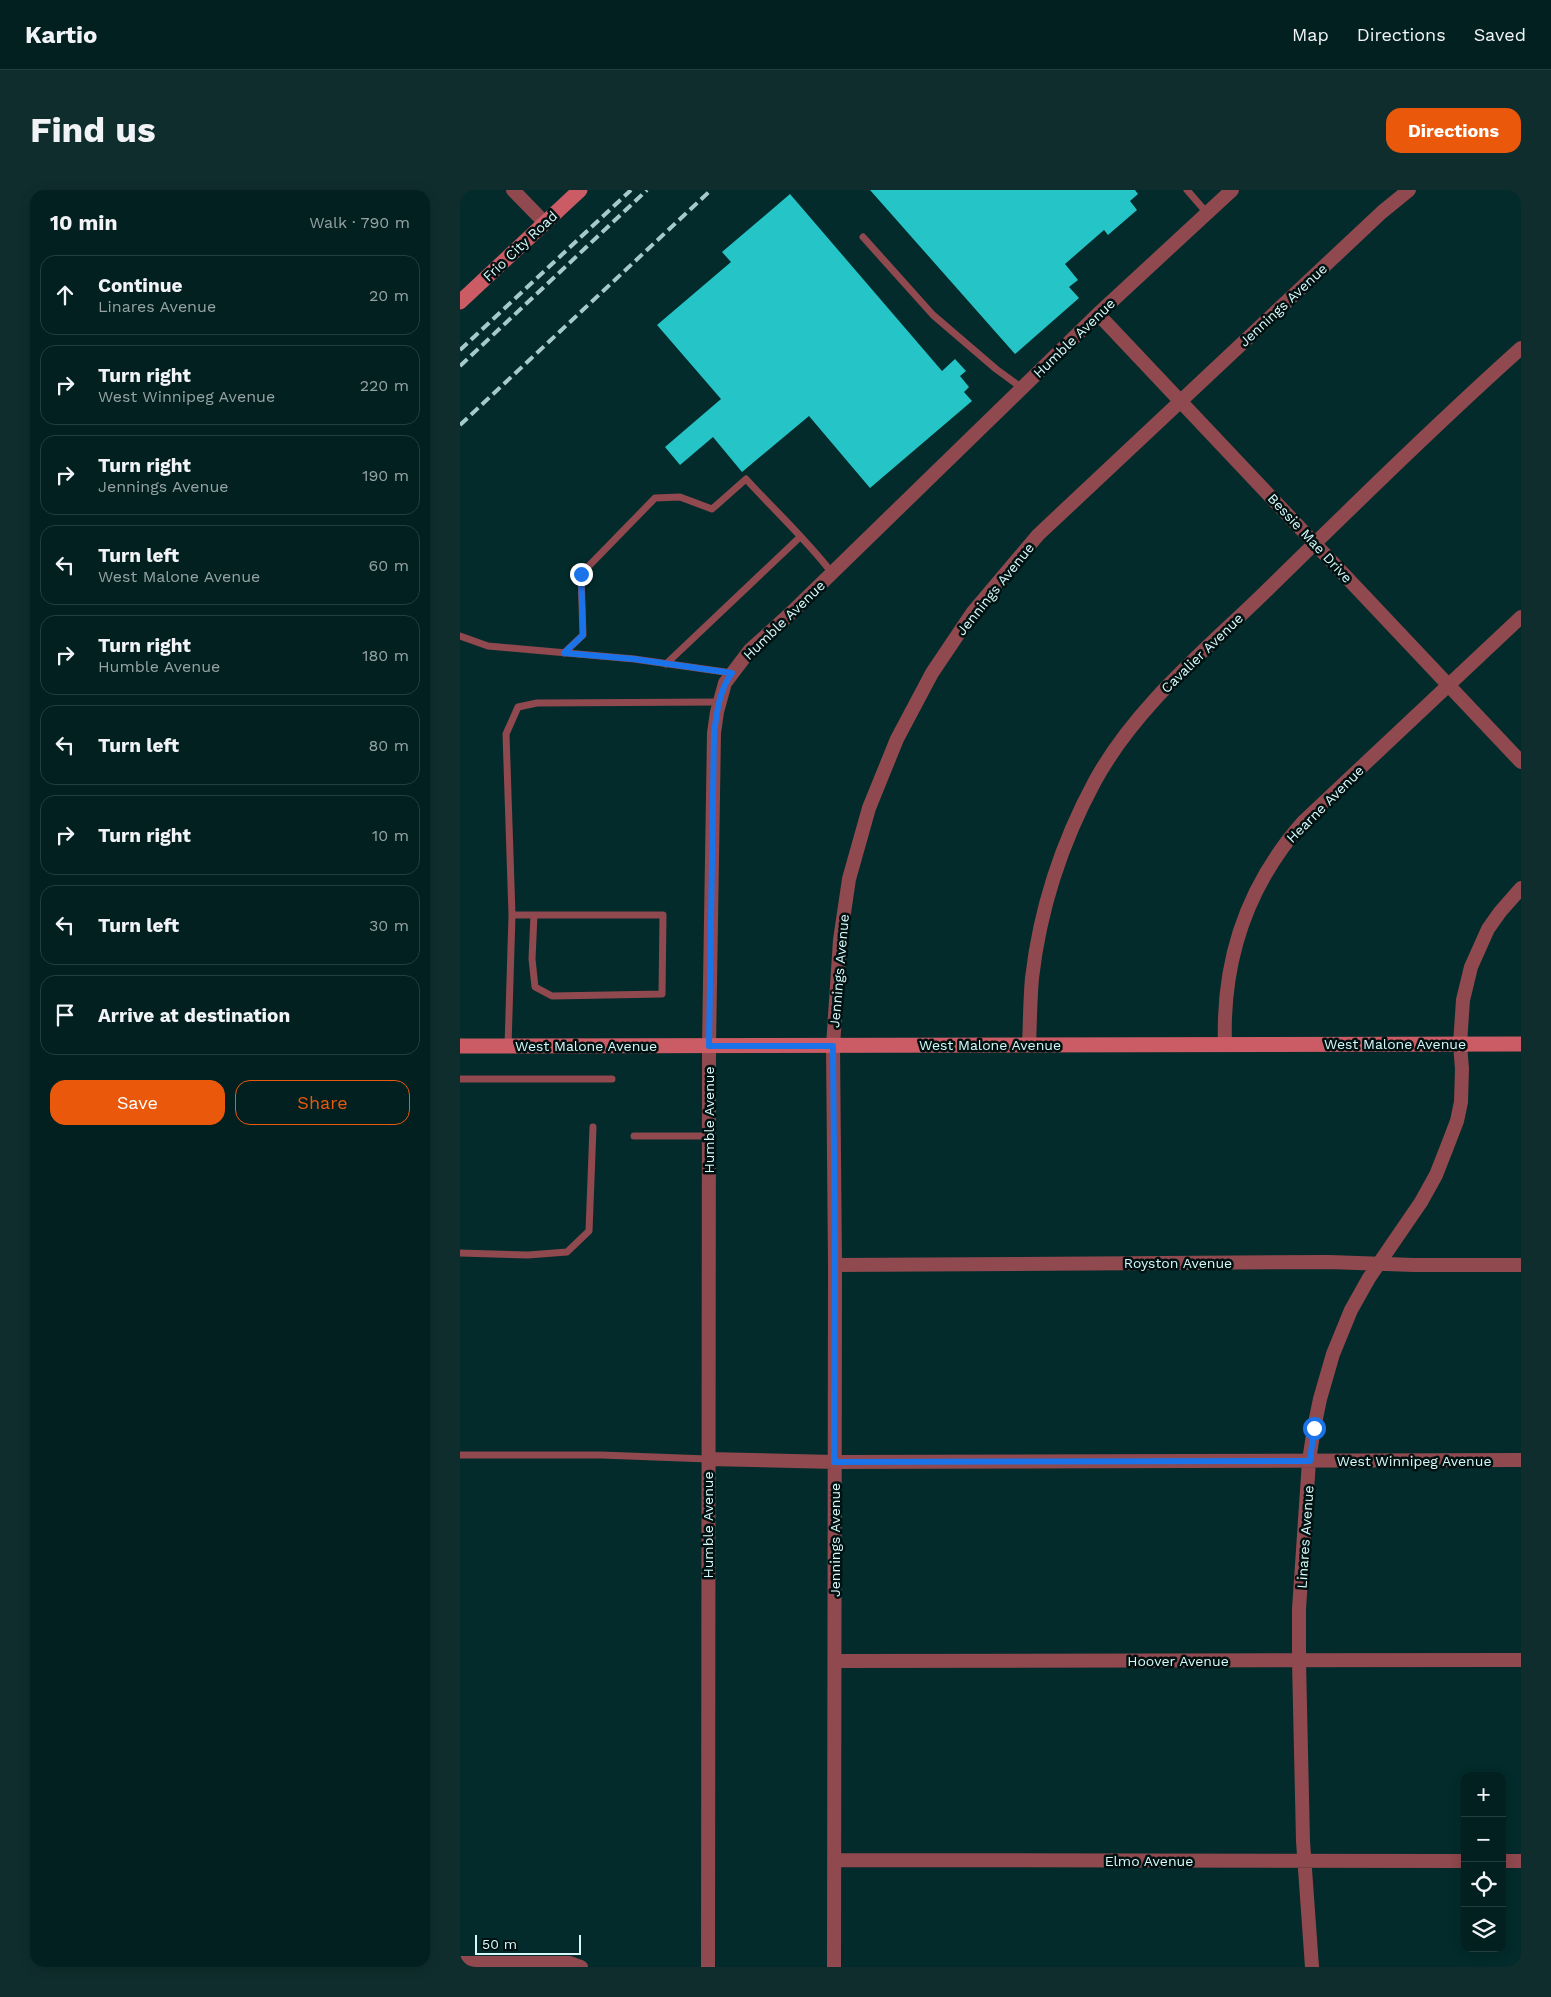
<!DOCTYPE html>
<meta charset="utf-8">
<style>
body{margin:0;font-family:"Work Sans",sans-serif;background:#102d2d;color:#f1f3f6}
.controls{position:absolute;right:15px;bottom:15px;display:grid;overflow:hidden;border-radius:10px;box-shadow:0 2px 12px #0003}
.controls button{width:45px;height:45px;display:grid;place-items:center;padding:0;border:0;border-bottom:1px solid #233e3e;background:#022020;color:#f1f3f6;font:25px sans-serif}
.scale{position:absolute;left:15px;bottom:12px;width:106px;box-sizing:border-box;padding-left:5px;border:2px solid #d7f9f9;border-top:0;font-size:14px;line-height:18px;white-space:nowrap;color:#d7f9f9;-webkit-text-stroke:4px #001112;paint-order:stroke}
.stop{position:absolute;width:15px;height:15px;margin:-11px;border:4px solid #1a73e8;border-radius:50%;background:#fff}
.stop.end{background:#1a73e8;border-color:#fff;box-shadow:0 1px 5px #0008}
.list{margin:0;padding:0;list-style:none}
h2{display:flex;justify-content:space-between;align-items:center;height:65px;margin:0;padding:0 20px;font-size:21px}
h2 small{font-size:16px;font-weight:400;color:#96a3a5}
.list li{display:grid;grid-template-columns:32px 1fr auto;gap:15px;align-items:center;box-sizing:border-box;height:80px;margin:0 10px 10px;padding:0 10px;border:1px solid #233e3e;border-radius:15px}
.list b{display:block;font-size:19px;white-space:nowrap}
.list p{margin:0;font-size:16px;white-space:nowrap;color:#96a3a5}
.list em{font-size:16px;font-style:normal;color:#96a3a5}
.actions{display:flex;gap:10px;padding:15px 20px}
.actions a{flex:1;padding:11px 0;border:1px solid #ea580c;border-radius:15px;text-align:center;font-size:18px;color:#ea580c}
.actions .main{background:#ea580c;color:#fff}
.icon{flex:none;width:28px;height:28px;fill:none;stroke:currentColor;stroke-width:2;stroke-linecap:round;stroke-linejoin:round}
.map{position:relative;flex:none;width:1061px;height:1777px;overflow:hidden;border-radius:15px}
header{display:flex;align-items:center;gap:30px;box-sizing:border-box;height:70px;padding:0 25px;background:#022020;border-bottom:1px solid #233e3e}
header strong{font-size:24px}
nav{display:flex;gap:28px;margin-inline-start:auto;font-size:18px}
.intro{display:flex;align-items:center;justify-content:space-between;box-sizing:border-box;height:120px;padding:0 30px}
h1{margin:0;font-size:35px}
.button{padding:12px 22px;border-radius:15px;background:#ea580c;color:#fff;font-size:18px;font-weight:700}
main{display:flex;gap:30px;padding:0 30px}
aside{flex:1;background:#022020;border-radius:15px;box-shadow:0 2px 12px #0003}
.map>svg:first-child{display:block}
</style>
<header>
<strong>Kartio</strong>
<nav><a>Map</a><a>Directions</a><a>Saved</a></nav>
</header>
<div class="intro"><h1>Find us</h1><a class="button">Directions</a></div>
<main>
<aside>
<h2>10 min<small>Walk · 790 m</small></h2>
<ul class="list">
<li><svg class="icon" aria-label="ahead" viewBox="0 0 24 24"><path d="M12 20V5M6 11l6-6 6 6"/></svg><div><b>Continue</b><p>Linares Avenue</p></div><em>20 m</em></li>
<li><svg class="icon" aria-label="right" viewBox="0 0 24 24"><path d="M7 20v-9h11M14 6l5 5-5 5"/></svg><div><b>Turn right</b><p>West Winnipeg Avenue</p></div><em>220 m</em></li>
<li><svg class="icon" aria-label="right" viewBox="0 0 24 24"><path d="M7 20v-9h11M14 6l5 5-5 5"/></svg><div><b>Turn right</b><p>Jennings Avenue</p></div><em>190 m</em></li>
<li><svg class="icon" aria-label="left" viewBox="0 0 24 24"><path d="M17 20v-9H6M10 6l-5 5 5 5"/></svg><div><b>Turn left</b><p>West Malone Avenue</p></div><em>60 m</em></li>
<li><svg class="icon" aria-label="right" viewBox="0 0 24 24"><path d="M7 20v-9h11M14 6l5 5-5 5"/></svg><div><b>Turn right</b><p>Humble Avenue</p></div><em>180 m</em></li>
<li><svg class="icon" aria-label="left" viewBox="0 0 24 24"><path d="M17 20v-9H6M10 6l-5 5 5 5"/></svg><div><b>Turn left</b></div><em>80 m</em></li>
<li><svg class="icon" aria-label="right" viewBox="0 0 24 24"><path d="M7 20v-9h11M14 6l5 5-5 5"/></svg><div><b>Turn right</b></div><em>10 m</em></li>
<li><svg class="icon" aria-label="left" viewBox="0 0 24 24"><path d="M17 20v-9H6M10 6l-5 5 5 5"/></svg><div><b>Turn left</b></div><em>30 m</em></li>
<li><svg class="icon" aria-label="arrive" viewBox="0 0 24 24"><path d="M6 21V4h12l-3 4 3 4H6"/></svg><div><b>Arrive at destination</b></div></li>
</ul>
<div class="actions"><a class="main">Save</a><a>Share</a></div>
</aside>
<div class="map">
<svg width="1061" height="1777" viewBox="0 0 1061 1777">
<rect width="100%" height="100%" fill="#032b2b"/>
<path fill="#25c4c7" d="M410,0H675L678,4L670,11L677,20L648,45L644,40L605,74L618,90L609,97L619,108L555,164Z
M330,4L482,181L495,169L506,181L500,186L509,197L504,202L512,211L410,298L349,226L282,282L253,247L220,275L205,257L261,209L197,135L271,72L262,62Z"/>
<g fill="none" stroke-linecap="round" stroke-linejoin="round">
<path stroke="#90494e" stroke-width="7" d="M727,0L747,23
M403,47L473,125L536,179L562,198
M0,446L28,456L174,469L272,483
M104,463L123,445L121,384L195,308L220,307L252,319L286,289C315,321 346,349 372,383
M206,474L340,347
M52,725L46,544L58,517L77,513L259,512
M48,856L52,725H203L202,804L92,806L75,797L72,769L74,725
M0,889H152
M174,946H249
M0,1063L68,1065L107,1062L129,1041L133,937
M0,1265H141L248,1269"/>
<path stroke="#90494e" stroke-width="14" d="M53,0L85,33
M638,124L1061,572
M765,854C762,770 788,694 844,631L1061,427
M569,855C570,833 570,810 572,788C580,719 602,652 635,591C675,518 742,463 801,406C886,323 972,238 1061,158
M375,1075L869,1072L954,1075H1061
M248,1269L375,1272L1061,1270
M375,1471L1061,1470
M374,1670L1005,1671
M1042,1671H1061
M0,1773H110L121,1777
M248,1777L249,856L254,543L257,522L265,493L290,460L332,422L638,124L772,0
M374,1777L375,1075L373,856L380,750L389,689L409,618L437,549L472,483L513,422L578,345L922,22L949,0
M852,1777L843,1651L839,1471V1419L849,1271L854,1238L860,1209L873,1164L891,1120L909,1088L961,1012L976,985L987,957L997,931L1001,912L1002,879L1000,854L1003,810L1011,777L1028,739L1040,722L1061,698"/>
<path stroke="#cb5b64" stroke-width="15" d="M0,112L120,0
M0,856L1061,854"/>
<path stroke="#a6c9c9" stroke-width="4" stroke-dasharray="10 5" stroke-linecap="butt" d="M0,160L171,0
M0,176L187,0
M0,235L251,0"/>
</g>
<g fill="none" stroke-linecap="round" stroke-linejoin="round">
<path stroke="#1a73e8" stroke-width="6" d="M121,384L123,445L104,463L174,469L272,483C259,500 257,522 254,543L249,856H373L375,1075L374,1272L850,1271L854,1238"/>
</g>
<g text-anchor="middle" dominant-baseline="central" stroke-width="5" stroke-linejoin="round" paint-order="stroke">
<g font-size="14" fill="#d7f9f9" stroke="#001112">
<text transform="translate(60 56) rotate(-43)">Frio City Road</text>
<text transform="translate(823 115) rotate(-43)">Jennings Avenue</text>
<text transform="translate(614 148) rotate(-44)">Humble Avenue</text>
<text transform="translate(850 348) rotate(47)">Bessie Mae Drive</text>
<text transform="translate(535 399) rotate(-51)">Jennings Avenue</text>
<text transform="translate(324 430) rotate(-44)">Humble Avenue</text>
<text transform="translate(742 463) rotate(-44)">Cavalier Avenue</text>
<text transform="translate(865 614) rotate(-45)">Hearne Avenue</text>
<text transform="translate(379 781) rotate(-85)">Jennings Avenue</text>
<text x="935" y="854">West Malone Avenue</text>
<text x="530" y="855">West Malone Avenue</text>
<text x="126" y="856">West Malone Avenue</text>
<text transform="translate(249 930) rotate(-90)">Humble Avenue</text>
<text x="718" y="1073">Royston Avenue</text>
<text x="954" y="1271">West Winnipeg Avenue</text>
<text transform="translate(248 1335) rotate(-90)">Humble Avenue</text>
<text transform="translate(845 1347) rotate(-86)">Linares Avenue</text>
<text transform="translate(375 1350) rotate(-90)">Jennings Avenue</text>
<text x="718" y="1471">Hoover Avenue</text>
<text x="689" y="1671">Elmo Avenue</text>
</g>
</g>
</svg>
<div class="controls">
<button>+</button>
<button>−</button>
<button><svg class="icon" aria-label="locate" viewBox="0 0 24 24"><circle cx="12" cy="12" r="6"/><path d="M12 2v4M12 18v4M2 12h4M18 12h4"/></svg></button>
<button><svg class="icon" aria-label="layers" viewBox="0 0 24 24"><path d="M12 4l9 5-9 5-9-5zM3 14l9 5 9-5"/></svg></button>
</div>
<div class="scale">50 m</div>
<div class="stop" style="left:854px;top:1238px"></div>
<div class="stop end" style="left:121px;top:384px"></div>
</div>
</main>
